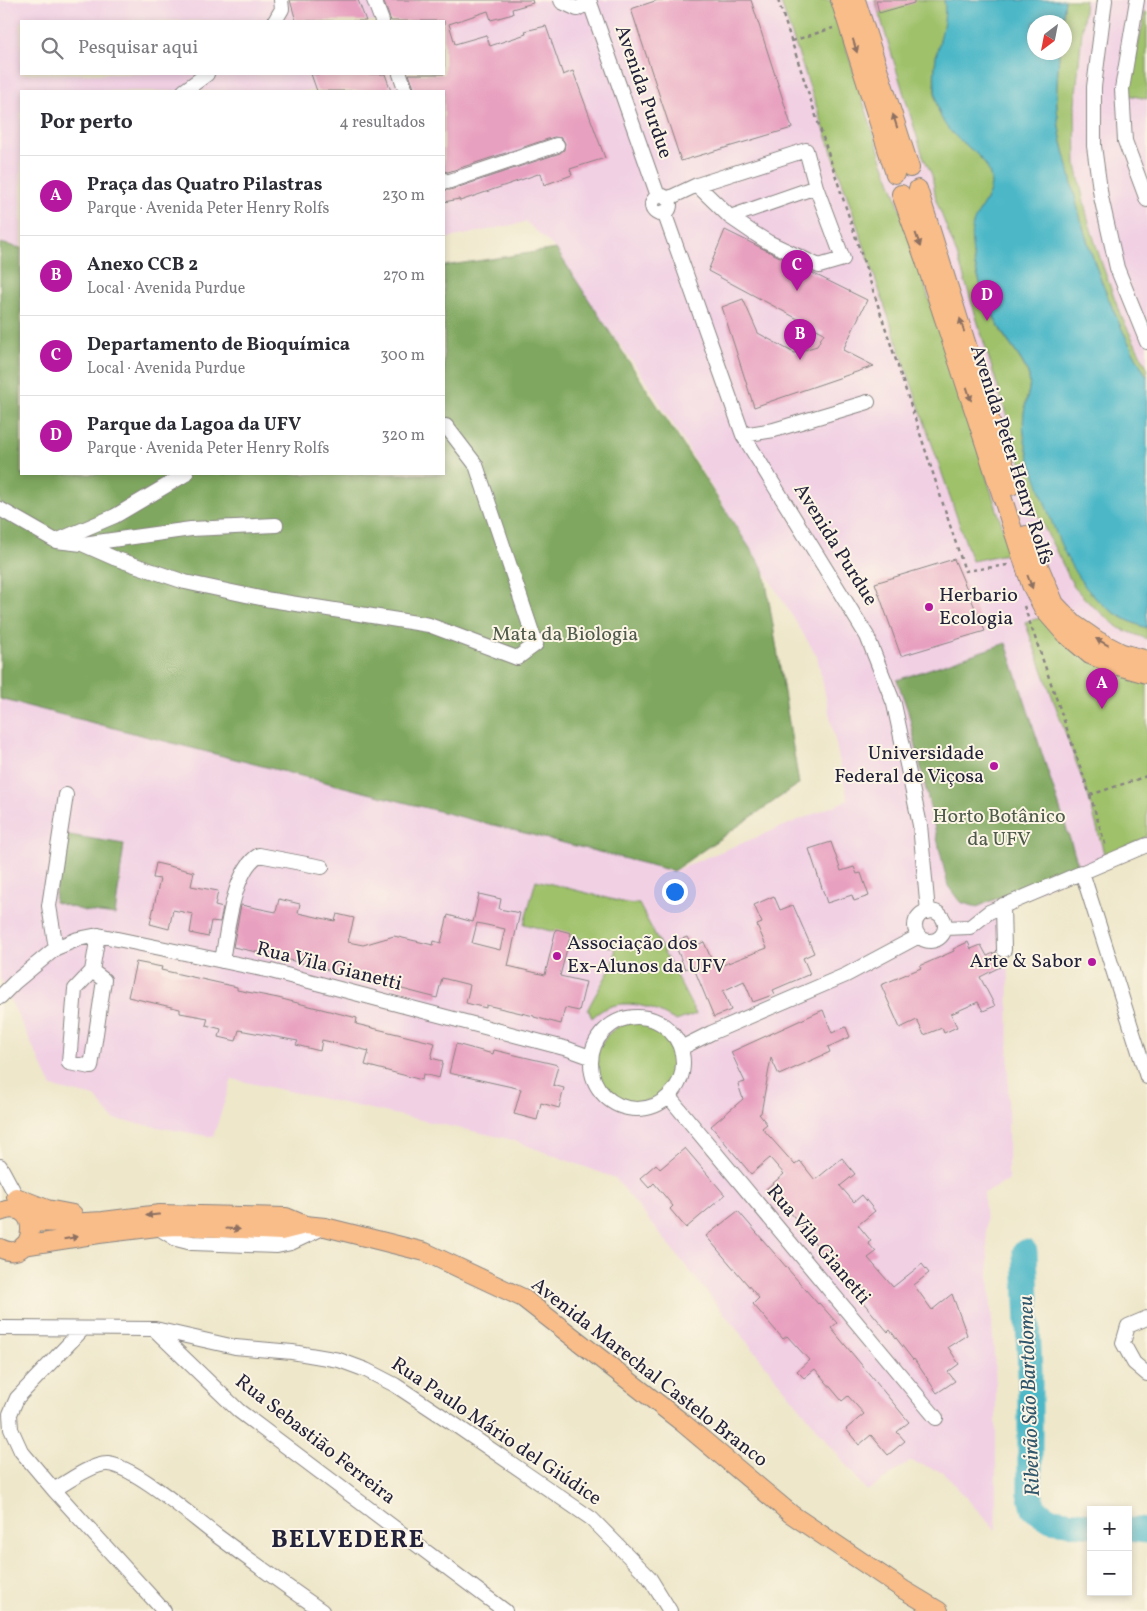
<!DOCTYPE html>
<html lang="pt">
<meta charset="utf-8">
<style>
body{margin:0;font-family:Vollkorn,serif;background:#f7f7f7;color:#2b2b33}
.controls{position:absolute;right:15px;bottom:15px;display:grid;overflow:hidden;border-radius:0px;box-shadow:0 2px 8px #0003}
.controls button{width:45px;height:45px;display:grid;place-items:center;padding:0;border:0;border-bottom:1px solid #e1e1e2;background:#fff;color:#2b2b33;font:25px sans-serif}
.compass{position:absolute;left:1027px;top:15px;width:45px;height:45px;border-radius:50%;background:#fff;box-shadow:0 2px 8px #0003;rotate:212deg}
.you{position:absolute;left:674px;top:891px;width:18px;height:18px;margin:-12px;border:4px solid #fff;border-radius:50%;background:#1a73e8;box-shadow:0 0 0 8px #1a73e833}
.badge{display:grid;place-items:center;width:32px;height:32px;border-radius:50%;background:#b5179e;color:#fff;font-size:16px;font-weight:700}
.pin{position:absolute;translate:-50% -41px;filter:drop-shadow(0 1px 2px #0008)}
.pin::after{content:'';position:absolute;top:26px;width:18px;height:15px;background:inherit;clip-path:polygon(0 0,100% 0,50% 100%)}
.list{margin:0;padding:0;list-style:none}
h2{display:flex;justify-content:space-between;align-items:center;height:65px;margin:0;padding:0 20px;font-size:21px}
h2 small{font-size:16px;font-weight:400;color:#7c7c81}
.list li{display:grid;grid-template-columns:32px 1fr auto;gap:15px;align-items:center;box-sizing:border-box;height:80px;padding:0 20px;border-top:1px solid #e1e1e2}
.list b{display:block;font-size:19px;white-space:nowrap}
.list p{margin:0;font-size:16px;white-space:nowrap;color:#7c7c81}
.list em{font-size:16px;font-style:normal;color:#7c7c81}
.icon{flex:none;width:28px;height:28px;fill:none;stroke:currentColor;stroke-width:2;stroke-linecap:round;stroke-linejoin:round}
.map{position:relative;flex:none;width:1147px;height:1611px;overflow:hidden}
.search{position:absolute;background:#fff;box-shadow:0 2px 8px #0003;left:20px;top:20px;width:425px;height:55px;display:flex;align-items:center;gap:12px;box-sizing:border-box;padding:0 18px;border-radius:0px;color:#7c7c81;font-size:19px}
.panel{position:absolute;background:#fff;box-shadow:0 2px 8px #0003;left:20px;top:90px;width:425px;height:385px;border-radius:0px}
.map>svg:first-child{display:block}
</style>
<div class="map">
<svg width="1147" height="1611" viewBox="0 0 1147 1611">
<rect width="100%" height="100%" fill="#fcf5e5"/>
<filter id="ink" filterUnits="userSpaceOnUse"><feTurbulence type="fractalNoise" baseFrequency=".02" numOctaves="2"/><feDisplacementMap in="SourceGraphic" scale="10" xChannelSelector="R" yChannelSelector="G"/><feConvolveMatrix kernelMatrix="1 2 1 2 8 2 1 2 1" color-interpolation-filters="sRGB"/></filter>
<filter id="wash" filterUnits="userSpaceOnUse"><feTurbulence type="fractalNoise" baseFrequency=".0096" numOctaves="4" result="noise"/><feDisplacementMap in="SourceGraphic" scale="20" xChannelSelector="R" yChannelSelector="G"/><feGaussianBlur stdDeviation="1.12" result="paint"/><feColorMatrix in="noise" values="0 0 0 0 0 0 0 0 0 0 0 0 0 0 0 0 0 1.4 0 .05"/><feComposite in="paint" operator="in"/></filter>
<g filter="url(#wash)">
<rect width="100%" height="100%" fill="#eee7ca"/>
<path fill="#f1d0e4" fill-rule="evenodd" d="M0,0H1147V841L1009,905L1008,1181L984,1193L996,1385V1531L943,1472L911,1461L867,1491L615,1178L509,1139L232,1079L213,1137L113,1119L95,1097L52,1087L0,978V699L494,822L673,871L848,800L817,656L644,378L598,314L556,249L526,222L444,239V91H21V253L0,249ZM21,21H444V74H21ZM1034,22H1064V52H1034Z"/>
<path fill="#9fc16a" stroke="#607252" d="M780,0H831L882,160L895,193L1011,553L972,561Z
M875,0H945C947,18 941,34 937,52C933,71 933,93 939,112C949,141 988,152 991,179C992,193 984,202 978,214C975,221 973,246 973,255C974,274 993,319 1004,336C1012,348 1025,363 1029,378C1031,388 1026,398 1025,407C1023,416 1023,425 1024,434C1026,453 1036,477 1043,495C1064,556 1080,606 1147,628V639L1119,628L1088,602L1074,587L1036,511L957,255L936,200L932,175L923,156Z
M1065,0H1085L1075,104L1076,165L1088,220L1102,264L1120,314L1147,367V377C1108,309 1083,239 1067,163C1064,148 1059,133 1058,117C1055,96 1058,74 1059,53L1064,52V22H1062Z
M1145,12L1147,13V99L1128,95Z
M1043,617L1147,680V836L1105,857L1088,795L1025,622Z
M536,880L626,903L639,904L696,1014L676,1021C651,1006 617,993 592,1018L588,1009C595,993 617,964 615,948L524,924Z
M597 1062a40 40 0 1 1 80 0a40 40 0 1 1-80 0Z"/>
<path fill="#7fa75e" stroke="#50644c" d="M0,243L21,248V474H444V266L556,249L764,570L799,784L673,871L0,699Z
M1006,643L1078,864L977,907L960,902L948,886L908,711L897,680Z
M63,834L124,844L115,915L85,911L54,902Z"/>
<path fill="#4bb7c7" stroke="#366c81" d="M944,0H1065L1062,22H1034V52L1059,53C1058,74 1055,96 1058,117C1059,134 1064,150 1068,166C1083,241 1109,310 1147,377V628C1080,606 1064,556 1042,495C1036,476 1026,453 1024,433C1023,425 1023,416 1025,407C1027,397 1031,387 1029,377C1025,362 1012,348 1004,335C991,315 976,278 973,254C972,245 970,233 973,224C979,207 995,195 990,175C985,156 966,147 953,134C943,125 937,111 936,97C934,83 934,66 937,52C941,34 947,18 944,0Z"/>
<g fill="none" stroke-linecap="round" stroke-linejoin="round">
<path stroke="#4bb7c7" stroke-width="25" d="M1025,1252L1030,1372V1493L1034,1509L1051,1520L1091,1525
M1128,1529L1147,1531"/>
</g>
<g id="blocks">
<path fill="#e8a0c0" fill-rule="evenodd" d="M290,0H358L366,21H296Z
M383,0H532L533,3L512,9L513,14L491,20L488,11L449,24L455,44L486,35L490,46L526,34L525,31L546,26L563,75L573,71L605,158L570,169L572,175L544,185L541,173L460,201L459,199L444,202V190H450L560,153L564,150L565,143L562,138L554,137L448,172L444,171V91H415L409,74H444V21H391Z
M658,0H751L792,128L681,161L631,9Z
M876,0H914V3L879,13Z
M311,74H385L391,91H317Z
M725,230L867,300L843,350L874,366L754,407L722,307L743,299L758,333L794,353L817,346L824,333L708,271Z
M954,559L985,631L901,656L875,583Z
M831,842L841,871L854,867L857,874L861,873L869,896L854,901L852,895L827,903L809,849Z
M156,863L194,872L191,886L218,891L215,906L223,908L220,922L211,921L208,937L190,933L193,914L173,910L169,929L150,924L160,879L153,878Z
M479,894L501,899L499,909L520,913L508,966L545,975L556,929L571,933L560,976L586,982L579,1011L565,1008L561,1024L534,1017V1016L486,1005V1008L466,1003L470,985L442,978L437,998L266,954L233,947L241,905L276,912L279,899L300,904L298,913L335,921L337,914L354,918L348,942L363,945L394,936L433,945L434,941L441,943L448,915L473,922ZM477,923L505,929L500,950L472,943Z
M774,896L780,910L793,905L814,953L803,958L810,974L773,990L775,994L753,1002L744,981L723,991L731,1010L714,1017L693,966L685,969L674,942L687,937L692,947L704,942L715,968L767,948L757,925L762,923L754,905Z
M968,942L971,949L981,945L987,956L996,952L1004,965L980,977L995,1006L983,1011L978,1002L951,1014L957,1027L944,1033L942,1028L924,1035L917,1020L900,1028L881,985L921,968L920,966L954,951L953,949Z
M136,962L162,967L161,970L237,987V990L278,998L357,1018L356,1024L435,1043L431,1058L443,1061L439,1078L423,1074L422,1080L365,1065L369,1051L322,1040L320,1051L296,1045L298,1041L239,1030L236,1041L219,1037L221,1029L206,1025L208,1018L180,1013V1009L128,997Z
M823,1010L832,1033L846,1027L850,1037L828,1047L830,1052L779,1075L771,1058L761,1113L759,1114L767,1124L762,1128L795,1165L800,1161L815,1180L842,1158L855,1174L840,1186L854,1202L862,1195L875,1211L858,1225L871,1241L868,1243L876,1252L868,1258L893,1287L922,1264L929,1273L914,1285L932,1310L952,1294L967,1335L948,1347L959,1364L948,1372L955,1381L937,1393L914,1359L913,1360L890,1330L888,1332L835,1269L834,1270L817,1249L819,1248L782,1202L779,1205L766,1189L784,1174L770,1158L751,1174L711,1126L743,1099L738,1084L745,1082L731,1052Z
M456,1044L493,1054L494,1050L558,1065L553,1085L564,1088L559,1108L541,1103L537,1120L514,1114L521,1089L449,1073Z
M685,1148L725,1195L686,1228L670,1209L673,1206L654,1183L649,1188L640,1178L656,1164L660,1169Z
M738,1211L818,1304L819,1303L837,1323L831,1328L909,1422L897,1432L905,1441L888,1455L871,1435L859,1445L846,1429L864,1414L848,1396L842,1401L815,1369L804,1378L797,1371L809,1360L787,1336L783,1339L753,1304L759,1298L706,1236Z"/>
</g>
</g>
<g filter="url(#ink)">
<use href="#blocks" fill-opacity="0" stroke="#888482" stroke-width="1"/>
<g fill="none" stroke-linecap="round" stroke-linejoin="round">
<g stroke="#888482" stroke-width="16">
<path id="minor" d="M374,0L382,21
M561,0L562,2L577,9L590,2
M589,0L658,196
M1105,0L1094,87V146L1101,197L1117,268L1147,342
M1137,0L1122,89L1125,141L1147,200
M275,21L282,9L281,0
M400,74L406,91
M184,91L207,74
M444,180L447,182L557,145
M652 205a9 9 0 1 1 18 0a9 9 0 1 1-18 0Z
M667,199L697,185L806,150L816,187L843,259L819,266L768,242L752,232L730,217L697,185
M664,212L743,435L867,636L894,704L920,825L928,912
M730,217L816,187
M743,435L774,430L868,402
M0,509L56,541L82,544L114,558L185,582L265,599L429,625L517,658L536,644L476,465L446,426H444
M56,541L115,516L186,474
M83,544L191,529L276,525
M1082,872L1147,1077
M1003,905L1004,950
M915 926a15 15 0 1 1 30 0a15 15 0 1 1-30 0Z
M945,928L970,927L989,912L1147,845
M56,948L49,906L66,795
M222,961C227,933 233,870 259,855L322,867
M92,971L104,980L91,1067L69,1063L75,989L92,971L98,935
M0,997L15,982L56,948L78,939L98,935L271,971L568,1049L590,1057
M591 1063a46 46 0 1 1 92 0a46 46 0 1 1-92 0Z
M681,1048L711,1033L846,975L919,936
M669,1097L936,1418
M0,1166L14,1192L19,1206
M157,1227L176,1239L192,1243L277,1246L291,1243L325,1227
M1147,1318L1128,1326L1123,1343L1134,1363L1147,1374
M0,1328L155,1329L235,1347L292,1352L339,1360L366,1370L395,1385L451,1422L592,1519L649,1577L670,1611
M83,1329L17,1398L10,1414L11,1429L21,1451L54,1490L164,1611
M155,1330L239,1411L505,1611
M54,1490C67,1482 93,1463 108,1464C136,1467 192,1517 216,1535C251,1561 286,1586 322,1611"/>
</g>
<g stroke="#888482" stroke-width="20">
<path id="major" d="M840,0L895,174
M856,0L910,168
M918,189L1011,486
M901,194L924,258L1031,585L1044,610L1064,633L1090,655L1115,665L1147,674
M1026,535L1055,604L1074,624L1097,640L1122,653L1147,660
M16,1197L47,1209L73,1214
M0,1212C43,1195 37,1267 0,1248
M29,1222L67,1223L103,1221L160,1214L286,1217L305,1225L325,1227L425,1252L523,1298L683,1423L791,1514L904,1590L939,1611
M23,1246L99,1234L157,1227L179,1226L281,1231L305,1225"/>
</g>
<path stroke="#888482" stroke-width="2.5" stroke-dasharray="4 4" stroke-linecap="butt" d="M778,0L965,571L1008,565
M792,41L833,28
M1024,606L1090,795L1106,847
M1090,795L1147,776"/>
<use href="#minor" stroke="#fff" stroke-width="14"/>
<use href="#major" stroke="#f8bd89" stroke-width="18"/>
</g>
<defs><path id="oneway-solid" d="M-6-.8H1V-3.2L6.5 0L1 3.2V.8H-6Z" transform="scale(1.25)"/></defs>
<g fill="#8d7062">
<use href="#oneway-solid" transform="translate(855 46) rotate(73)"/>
<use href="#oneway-solid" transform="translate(895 121) rotate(-108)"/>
<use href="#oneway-solid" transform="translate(918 240) rotate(70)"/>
<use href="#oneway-solid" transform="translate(962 325) rotate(-107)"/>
<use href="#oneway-solid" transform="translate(969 394) rotate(72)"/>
<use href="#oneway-solid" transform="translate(1030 582) rotate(69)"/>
<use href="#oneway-solid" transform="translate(1102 642) rotate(-151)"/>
<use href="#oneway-solid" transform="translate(153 1215) rotate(174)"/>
<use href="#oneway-solid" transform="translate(233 1229) rotate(3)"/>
<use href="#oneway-solid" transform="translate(71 1238) rotate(-9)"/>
</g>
</g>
<g fill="#b5179e" stroke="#fcf5e5" stroke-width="2">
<circle cx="929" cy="607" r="5"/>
<circle cx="994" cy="766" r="5"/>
<circle cx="557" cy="956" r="5"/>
<circle cx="1092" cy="962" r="5"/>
</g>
<g text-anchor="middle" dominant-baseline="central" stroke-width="4" stroke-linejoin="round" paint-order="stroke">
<g font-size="20" fill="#22223b" stroke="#fcf5e5">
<text transform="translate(643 92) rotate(71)">Avenida Purdue</text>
<text transform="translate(1011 455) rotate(72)">Avenida Peter Henry Rolfs</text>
<text transform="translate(835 545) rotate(58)">Avenida Purdue</text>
<text transform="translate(329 967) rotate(14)">Rua Vila Gianetti</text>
<text transform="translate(818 1245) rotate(50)">Rua Vila Gianetti</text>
<text transform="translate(649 1373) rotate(38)">Avenida Marechal Castelo Branco</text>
<text transform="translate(496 1432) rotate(34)">Rua Paulo Mário del Giúdice</text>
<text transform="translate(315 1440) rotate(38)">Rua Sebastião Ferreira</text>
</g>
<g font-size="20" fill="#22223b" stroke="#fcf5e5" text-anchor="start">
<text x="939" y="596">Herbario<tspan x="939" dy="23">Ecologia</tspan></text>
<text x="984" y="754" text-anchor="end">Universidade<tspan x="984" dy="23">Federal de Viçosa</tspan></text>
<text x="567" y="944">Associação dos<tspan x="567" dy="23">Ex-Alunos da UFV</tspan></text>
<text x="1082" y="962" text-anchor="end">Arte &amp; Sabor</text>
</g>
<g font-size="20" fill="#4e5a4b" stroke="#fcf5e5">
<text x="565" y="635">Mata da Biologia</text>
<text x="999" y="817">Horto Botânico<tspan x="999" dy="23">da UFV</tspan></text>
</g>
<g font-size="21" font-style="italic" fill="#30566c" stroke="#fcf5e5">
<text transform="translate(1030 1396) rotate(-92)">Ribeirão São Bartolomeu</text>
</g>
<g font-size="25" font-weight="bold" letter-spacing="1" fill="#22223b" stroke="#fcf5e5">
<text x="348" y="1540">BELVEDERE</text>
</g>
</g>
</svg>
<div class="controls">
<button>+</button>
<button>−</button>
</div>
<svg class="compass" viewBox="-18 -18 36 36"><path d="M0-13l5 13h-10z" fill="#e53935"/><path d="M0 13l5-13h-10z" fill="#7c7c81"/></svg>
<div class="you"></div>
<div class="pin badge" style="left:1102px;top:709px">A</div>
<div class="pin badge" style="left:800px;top:360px">B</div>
<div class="pin badge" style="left:797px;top:291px">C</div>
<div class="pin badge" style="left:987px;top:321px">D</div>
<div class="search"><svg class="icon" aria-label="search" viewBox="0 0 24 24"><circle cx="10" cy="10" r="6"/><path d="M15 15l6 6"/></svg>Pesquisar aqui</div>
<section class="panel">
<h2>Por perto<small>4 resultados</small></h2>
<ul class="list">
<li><span class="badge">A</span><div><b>Praça das Quatro Pilastras</b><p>Parque · Avenida Peter Henry Rolfs</p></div><em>230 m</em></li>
<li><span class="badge">B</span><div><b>Anexo CCB 2</b><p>Local · Avenida Purdue</p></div><em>270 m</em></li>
<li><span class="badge">C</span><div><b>Departamento de Bioquímica</b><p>Local · Avenida Purdue</p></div><em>300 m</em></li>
<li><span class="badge">D</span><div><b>Parque da Lagoa da UFV</b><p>Parque · Avenida Peter Henry Rolfs</p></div><em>320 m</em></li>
</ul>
</section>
</div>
